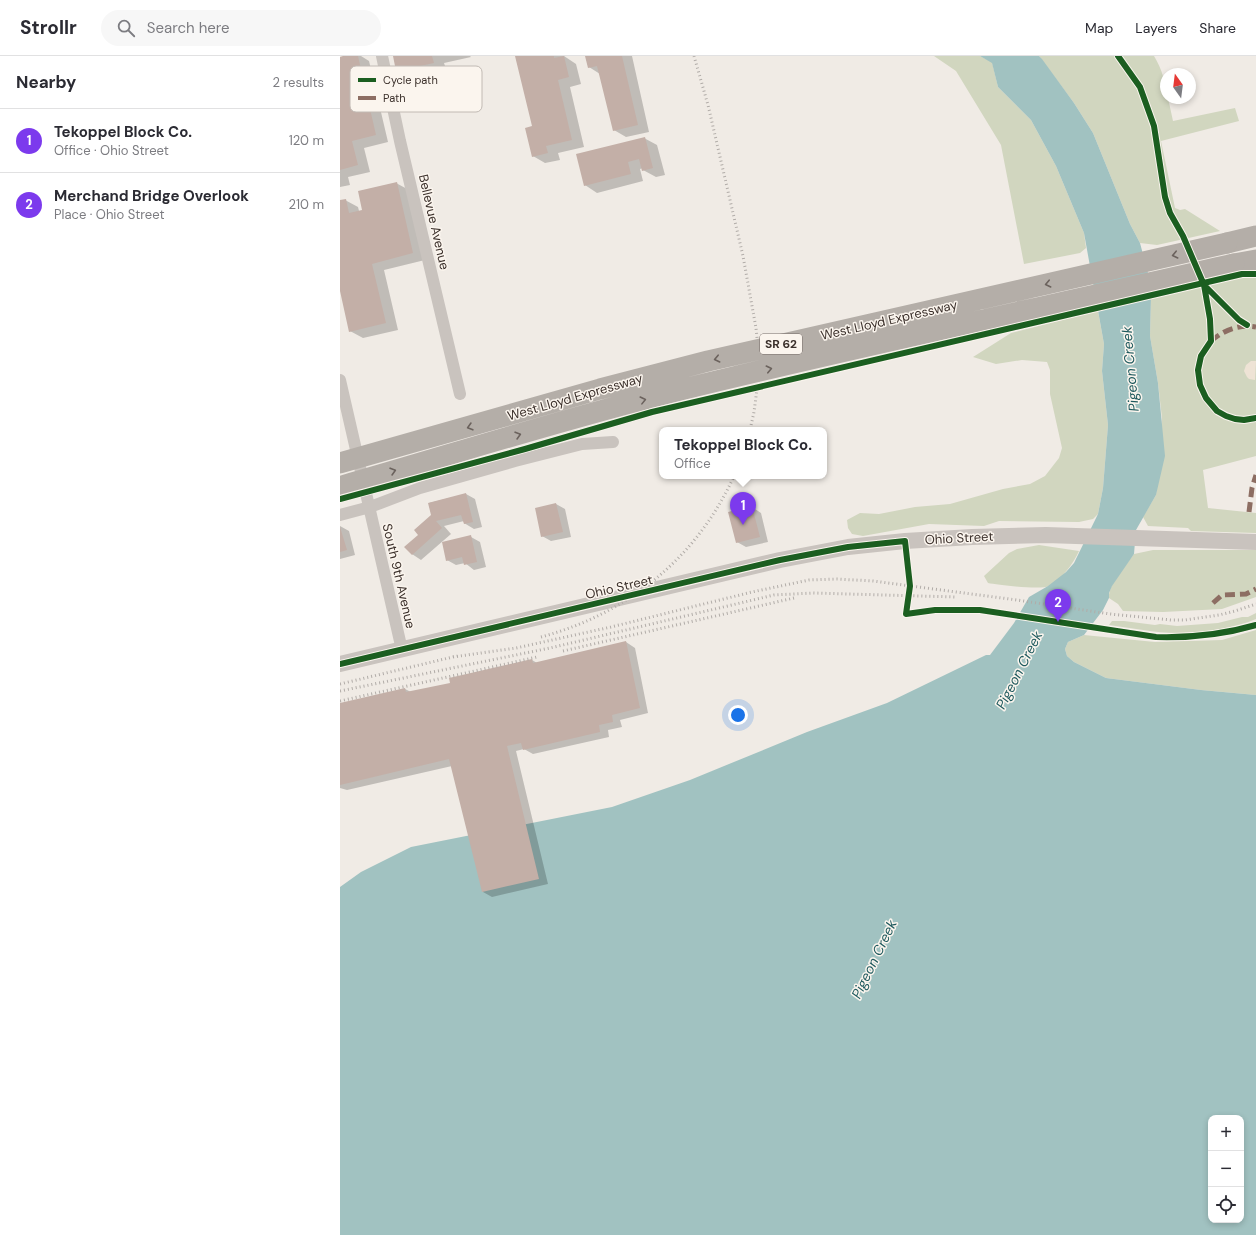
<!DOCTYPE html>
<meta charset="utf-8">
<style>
body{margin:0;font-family:"DM Sans",sans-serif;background:#f7f7f7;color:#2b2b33}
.controls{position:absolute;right:12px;bottom:12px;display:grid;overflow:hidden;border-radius:8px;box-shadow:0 2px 6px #0003}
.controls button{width:36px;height:36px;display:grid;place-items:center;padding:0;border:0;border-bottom:1px solid #e1e1e2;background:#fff;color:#2b2b33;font:20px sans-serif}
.compass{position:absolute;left:820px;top:12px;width:36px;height:36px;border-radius:50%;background:#fff;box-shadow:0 2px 6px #0003;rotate:346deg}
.you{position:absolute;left:398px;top:659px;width:14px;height:14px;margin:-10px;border:3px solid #fff;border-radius:50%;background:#1a73e8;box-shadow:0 0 0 6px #1a73e833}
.badge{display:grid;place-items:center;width:26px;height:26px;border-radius:50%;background:#7c3aed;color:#fff;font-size:13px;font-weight:700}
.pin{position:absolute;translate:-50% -33px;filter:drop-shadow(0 1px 2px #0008)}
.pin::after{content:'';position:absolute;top:21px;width:14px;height:12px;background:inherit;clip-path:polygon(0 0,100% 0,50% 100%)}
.popup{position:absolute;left:319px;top:371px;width:168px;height:52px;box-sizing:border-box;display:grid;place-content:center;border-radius:8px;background:#fff;filter:drop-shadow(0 1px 3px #0005);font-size:13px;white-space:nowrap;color:#7c7c81}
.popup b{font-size:15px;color:#2b2b33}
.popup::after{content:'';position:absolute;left:50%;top:100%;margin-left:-8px;border:8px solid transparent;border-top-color:#fff}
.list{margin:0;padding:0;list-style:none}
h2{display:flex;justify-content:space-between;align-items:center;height:52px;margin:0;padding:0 16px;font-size:17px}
h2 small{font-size:13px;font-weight:400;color:#7c7c81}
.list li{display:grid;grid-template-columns:26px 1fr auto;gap:12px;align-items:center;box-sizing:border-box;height:64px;padding:0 16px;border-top:1px solid #e1e1e2}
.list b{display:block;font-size:15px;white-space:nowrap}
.list p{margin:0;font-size:13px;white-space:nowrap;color:#7c7c81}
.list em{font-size:13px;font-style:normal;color:#7c7c81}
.icon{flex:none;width:22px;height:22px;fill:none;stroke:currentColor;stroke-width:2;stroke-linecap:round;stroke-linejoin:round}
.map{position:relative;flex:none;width:916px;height:1179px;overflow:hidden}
header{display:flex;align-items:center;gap:24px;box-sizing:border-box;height:56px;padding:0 20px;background:#fff;border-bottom:1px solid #e1e1e2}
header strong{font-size:19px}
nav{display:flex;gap:22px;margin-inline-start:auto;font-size:14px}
.search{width:280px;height:36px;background:#f7f7f7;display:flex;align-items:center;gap:10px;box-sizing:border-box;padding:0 14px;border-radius:22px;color:#7c7c81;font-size:15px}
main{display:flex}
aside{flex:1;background:#fff}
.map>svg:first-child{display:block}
</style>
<header>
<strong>Strollr</strong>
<div class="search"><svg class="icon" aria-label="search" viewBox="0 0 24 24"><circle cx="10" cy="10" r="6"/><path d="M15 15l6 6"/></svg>Search here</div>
<nav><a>Map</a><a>Layers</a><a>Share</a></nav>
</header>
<main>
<aside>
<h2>Nearby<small>2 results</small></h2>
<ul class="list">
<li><span class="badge">1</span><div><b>Tekoppel Block Co.</b><p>Office · Ohio Street</p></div><em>120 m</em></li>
<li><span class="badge">2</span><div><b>Merchand Bridge Overlook</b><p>Place · Ohio Street</p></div><em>210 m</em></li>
</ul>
</aside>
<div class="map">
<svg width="916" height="1179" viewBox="0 0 916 1179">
<rect width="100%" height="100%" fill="#f0ebe5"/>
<path fill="#d1d6bf" d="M594,0H640L652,6L658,31L691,64L716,110L744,177L746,192L740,197L684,208L661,89L616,15Z
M699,0H814C822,13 826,27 826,42H828L833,65L895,52L899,65L821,85L835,152L840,154L845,153L880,175L817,189L800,187L790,168L753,77L734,47Z
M903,220H916V400L863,414L868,452L916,457V477L851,475L848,472L808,470L803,461L816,439L822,362L818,327L810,280L811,241Z
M758,255L764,288L762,315L768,369L763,432L758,458L753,463L739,466L659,465L644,470L589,468L523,480L512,478L508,472L507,464L520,457L539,458L575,451L610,448L663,433L690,428L705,420L719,402L722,392L710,338V314L707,306L682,304L656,308L633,301L671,277Z
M699,489L739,495C733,508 722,523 709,530C701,534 658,529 648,527L644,520L669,497L677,493Z
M813,494H916V541L882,553L823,556L783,555L778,548L769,542C768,528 786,509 794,498Z
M916,557V563C895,572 866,576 843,577C819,578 793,572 769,569L772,565H784L815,569L820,568L837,570L878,567L902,561H908Z
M916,574V639L861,634L766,622L734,606L727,600L725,593L728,586L744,579L815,586L882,584Z"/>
<path fill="#eee3d5" d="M911,305H916L915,324L909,323L907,321L904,315L906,309Z"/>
<path fill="#a1c2c1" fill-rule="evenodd" d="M640,0H699L702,3L734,47L753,77L790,168L800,187L808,217L811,241L810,280L818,327L825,400L816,439L796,474L794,498L772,530L769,537V542L763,554L744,579L728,586L725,593L727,600L734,606L766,622L861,634L916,639V1179H0V831L21,816L71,791L272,751L350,724L467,676L547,647L646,599H650L674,567L689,541L708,530L726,516L734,507L758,458L763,432L768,369L762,315L764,288L744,177L716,110L691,64L658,31L652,7ZM871,1062H901V1164H871Z"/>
<path fill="#0003" d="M7,0H21L29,5L48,86L24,92L30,116L8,121L10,129L0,131V2Z
M54,0H130L131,1L104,7L106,13L70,22L57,15Z
M176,0H224L236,8L241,28L230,31L244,91L218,97L220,104L205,107L193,100V71Z
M246,0H292L309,76L286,81L274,74L260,18L249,11Z
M304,82L317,89L325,119L316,121L303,114V112L300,113L303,125L257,137L245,129Z
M56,127L69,134L85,204L44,214L58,274L23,282L10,275L0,231V145L5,144L18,151L19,155H23Z
M126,438L135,443L142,471L134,473L124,467V465L104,470L111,478L81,504L72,498L80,479L92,460L89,447Z
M216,448L225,453L231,481L211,485L202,480Z
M412,451L421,457L428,486L406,491L397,486Z
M0,470L9,475L15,499L0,503Z
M131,481L140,486L146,511L134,514L125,507L116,509L107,504Z
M286,586L295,592L308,657L280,664L282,671L268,674L269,681L193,698L184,693L176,695L208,828L152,841L143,836L112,710L7,734L0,732V648L65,633L71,636L111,628L192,604L197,607Z"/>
<path fill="#c3afa7" d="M3,0H18L36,79L12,85L18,109L0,114V1Z
M53,0H92L94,7L56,15Z
M175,0H214V2L224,0L229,21L218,24L232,84L206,90L208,97L192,101L185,72L192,70Z
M245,0H282L298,69L273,75L257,10L248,12Z
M305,81L313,112L302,115L299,103L288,106L291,118L244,130L236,98Z
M57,126L73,197L32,208L46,267L9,276L0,235V144L6,143L9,157L22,154L18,135Z
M126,437L133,466L124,468L121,459L96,465L102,472L72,499L64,491L78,479L74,474L91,459L88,447Z
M216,447L223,476L201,481L195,452Z
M412,450L420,481L396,487L388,456Z
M0,471L7,494L0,496Z
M131,479L137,506L124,509L122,501L106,505L102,486Z
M286,585L300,652L272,659L273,666L259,669L260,676L183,694L181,687L167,690L199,823L142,836L109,703L0,729V647L65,632L66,636L110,627L109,622L192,603L193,607Z"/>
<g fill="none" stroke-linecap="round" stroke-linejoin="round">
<path stroke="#c9c3be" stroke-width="12" d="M42,0L60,85L120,338
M0,324L62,594
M0,459L30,451L80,432L175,405L242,388L273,386"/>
<path stroke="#c9c3be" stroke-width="16" d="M0,608L440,504L508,491L565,485L632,481L706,479L916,486"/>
<path stroke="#b4aea8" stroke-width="21" d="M887,187L916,180
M894,208L916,204"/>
<path stroke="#b1aca8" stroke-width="3" stroke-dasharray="1 3" stroke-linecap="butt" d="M354,0L368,49L403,200L416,272L420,310L414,356L410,374
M201,581C287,558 357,502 394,420
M223,595L454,542
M113,601L176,592L271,571L412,536L469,524L497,523L533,525L677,544L770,558L831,564H845L879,559L895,555L916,548
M0,628L117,600
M0,635L210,592L434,539L473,537L616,541
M0,645L197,601"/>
<path stroke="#b4aea8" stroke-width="21" d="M0,407L260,333L368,305L887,187
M2,430C114,398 226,362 340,334C523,289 709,250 894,208"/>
<path stroke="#8d6e63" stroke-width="5" stroke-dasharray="10 5" stroke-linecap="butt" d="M871,285C884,274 899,268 916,271
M909,456L912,432L916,419
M873,547L882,539L906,538L916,533"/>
<g stroke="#fbf5ee" stroke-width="8">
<path id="cycleway" d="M778,0L800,31L814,70L825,141L830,157L843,180L864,229L870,263L871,285L861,300L858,314L860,329L866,342L877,355L886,360L895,363L904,364L916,362
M864,229L899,264L907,269
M0,443L185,393L312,356L902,218H916
M0,608L440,504L508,491L565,485L570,530L566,558L595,554H640L816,581C852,582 882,579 916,569"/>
</g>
<use href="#cycleway" stroke="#1b5e20" stroke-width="6"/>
</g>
<defs><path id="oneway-chevron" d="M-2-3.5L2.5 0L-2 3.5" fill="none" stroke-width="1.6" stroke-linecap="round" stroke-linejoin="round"/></defs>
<g stroke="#6b625d">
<use href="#oneway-chevron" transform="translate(835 199) rotate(167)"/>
<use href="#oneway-chevron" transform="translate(708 228) rotate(167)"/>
<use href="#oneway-chevron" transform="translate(377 303) rotate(167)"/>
<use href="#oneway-chevron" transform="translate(429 313) rotate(-13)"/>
<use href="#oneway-chevron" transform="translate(303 344) rotate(-14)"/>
<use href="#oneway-chevron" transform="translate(130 371) rotate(164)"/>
<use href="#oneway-chevron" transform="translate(178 379) rotate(-16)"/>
<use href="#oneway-chevron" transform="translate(53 415) rotate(-16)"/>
</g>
<g text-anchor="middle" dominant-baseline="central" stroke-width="3" stroke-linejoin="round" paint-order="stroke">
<rect fill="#fbf5ee" stroke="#756b66" stroke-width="1" x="420" y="278" width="42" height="20" rx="3"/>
<g font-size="12" font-weight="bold" fill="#3b302b">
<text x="441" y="288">SR 62</text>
</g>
<g font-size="13" fill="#3b302b" stroke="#fbf5ee">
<text transform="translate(94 166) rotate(77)">Bellevue Avenue</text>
<text transform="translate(549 264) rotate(-13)">West Lloyd Expressway</text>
<text transform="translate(235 341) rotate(-16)">West Lloyd Expressway</text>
<text transform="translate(619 482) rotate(-3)">Ohio Street</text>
<text transform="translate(59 520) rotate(77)">South 9th Avenue</text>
<text transform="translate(279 531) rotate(-13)">Ohio Street</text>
</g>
<g font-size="14" font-style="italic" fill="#1f5a5e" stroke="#fbf5ee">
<text transform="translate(790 313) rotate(-95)">Pigeon Creek</text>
<text transform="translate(679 614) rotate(-63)">Pigeon Creek</text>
<text transform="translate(534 903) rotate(-64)">Pigeon Creek</text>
</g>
</g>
<rect x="10" y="10" width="132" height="46" rx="6" fill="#fbf5ee" stroke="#c1bab4" stroke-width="1"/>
<rect x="18" y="22" width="18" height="4" fill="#1b5e20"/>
<rect x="18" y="40" width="18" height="4" fill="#8d6e63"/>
<g font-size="11" fill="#3b302b">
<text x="43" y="28">Cycle path</text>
<text x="43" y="46">Path</text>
</g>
</svg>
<div class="controls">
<button>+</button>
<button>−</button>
<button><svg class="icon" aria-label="locate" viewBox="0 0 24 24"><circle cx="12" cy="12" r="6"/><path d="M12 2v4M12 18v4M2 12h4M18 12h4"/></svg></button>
</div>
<svg class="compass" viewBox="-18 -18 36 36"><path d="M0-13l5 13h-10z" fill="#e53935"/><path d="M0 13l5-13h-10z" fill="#7c7c81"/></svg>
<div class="you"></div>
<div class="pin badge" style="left:403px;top:469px">1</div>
<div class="popup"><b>Tekoppel Block Co.</b>Office</div>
<div class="pin badge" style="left:718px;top:566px">2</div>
</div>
</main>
